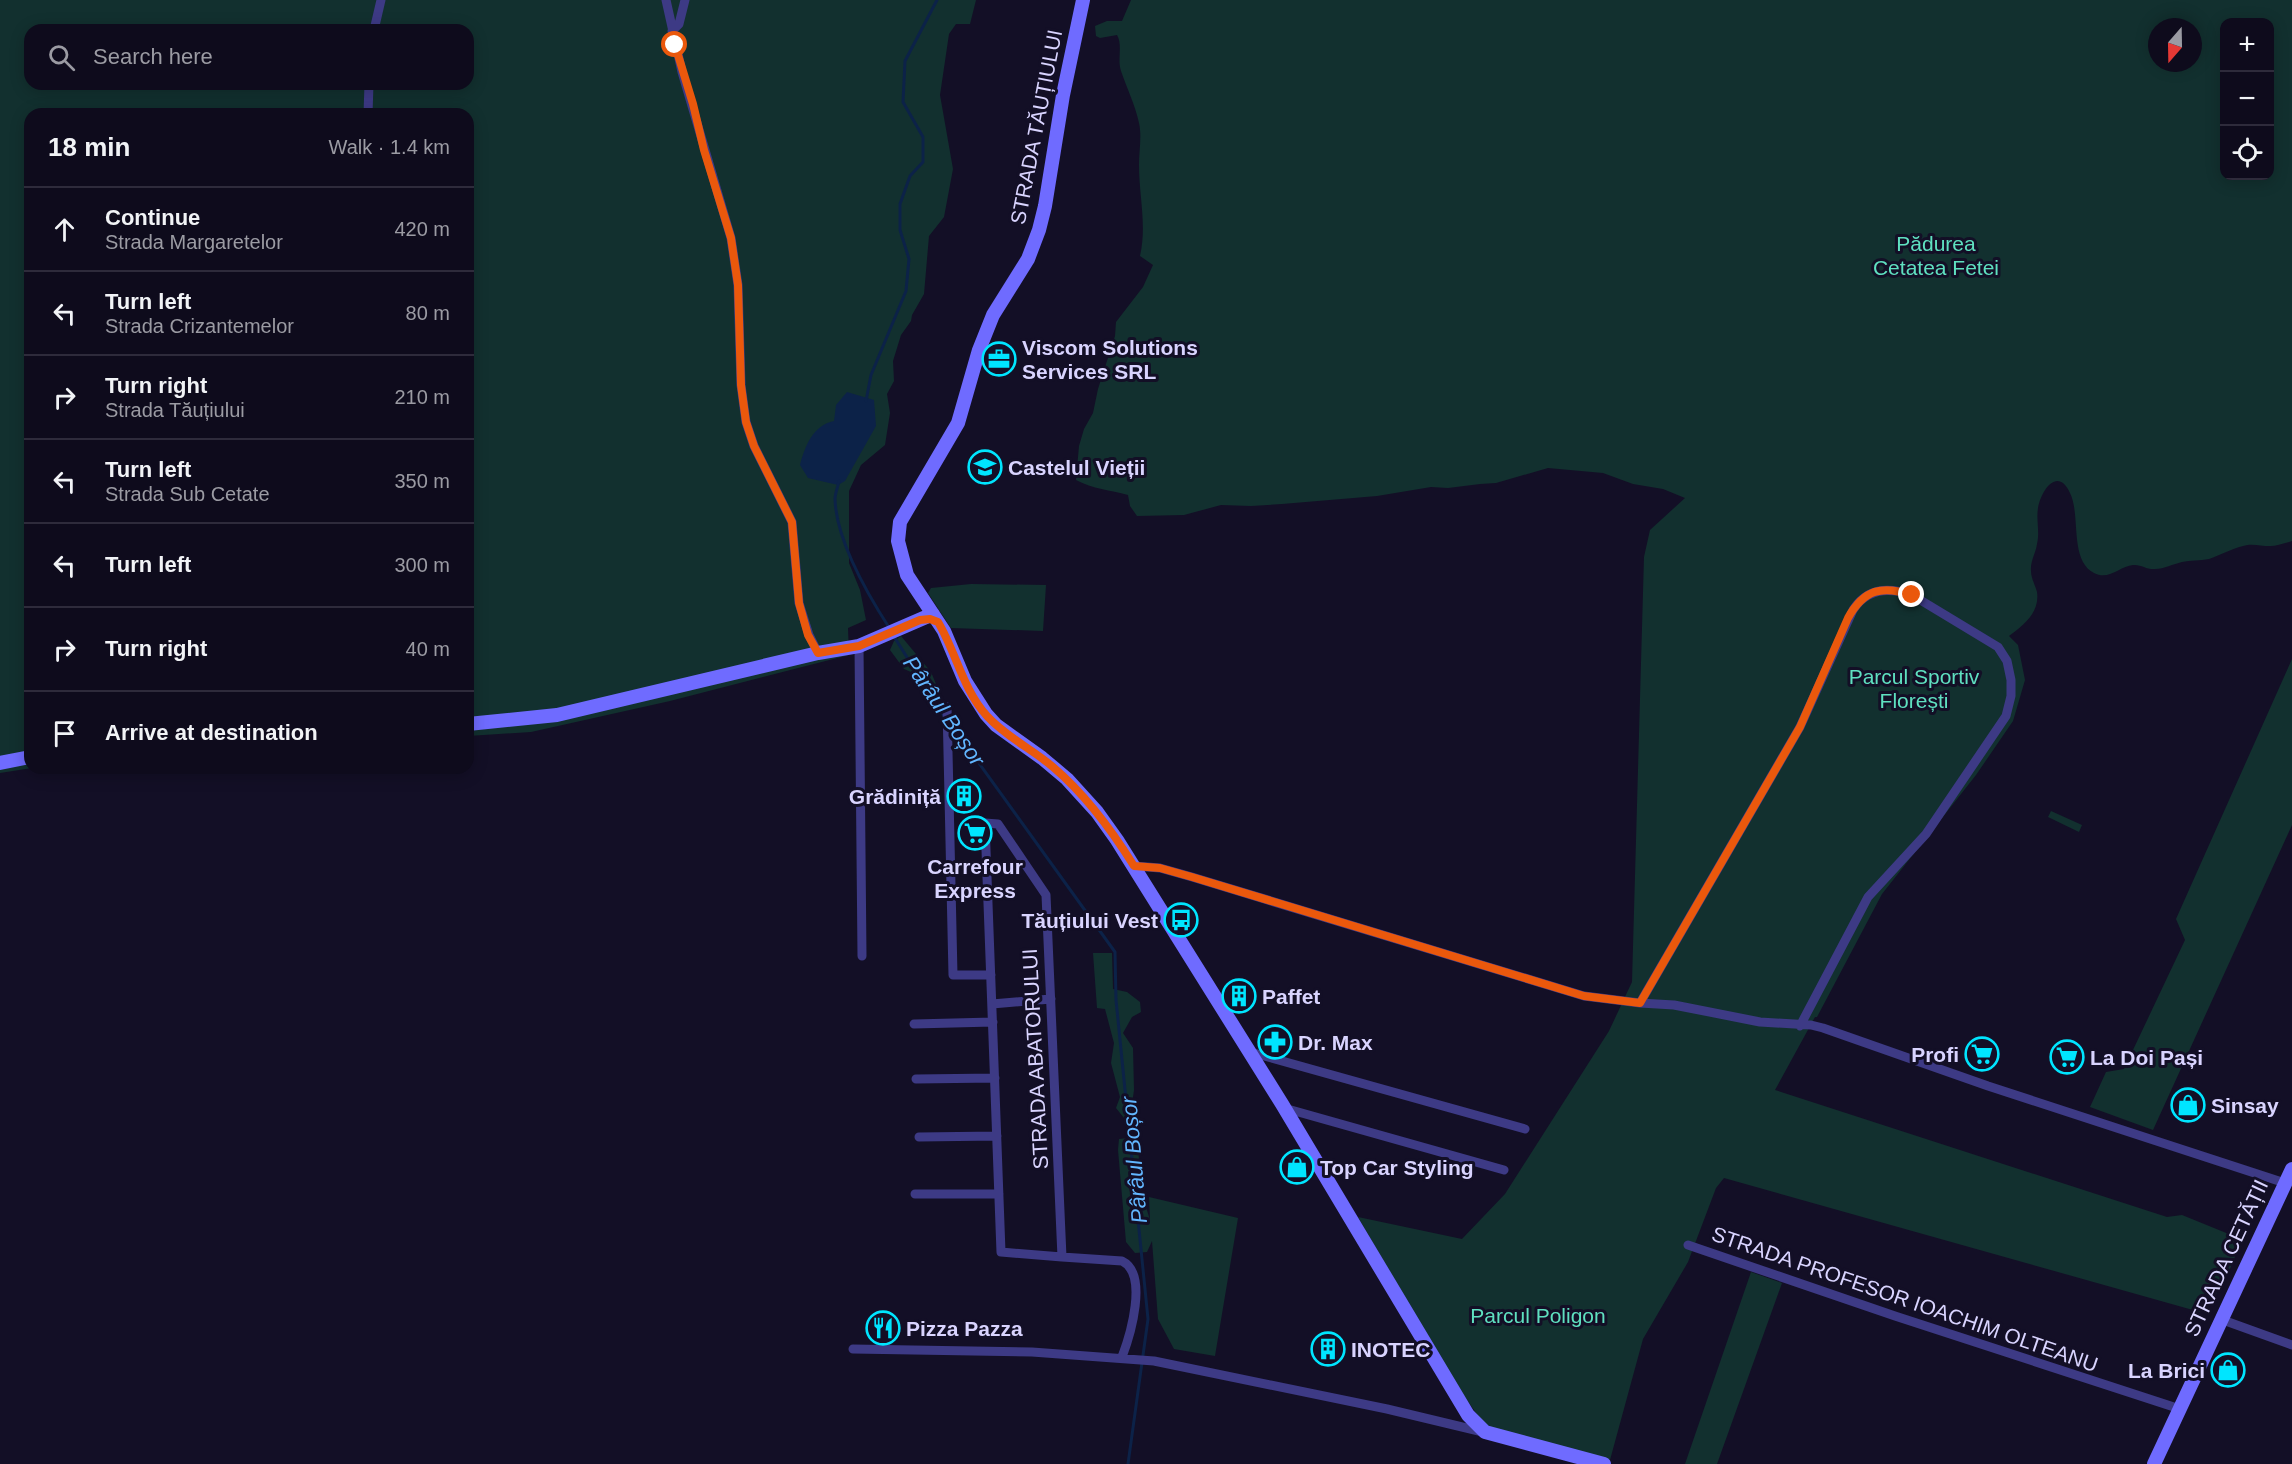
<!DOCTYPE html>
<meta charset="utf-8">
<style>
body{margin:0;font-family:Helvetica,sans-serif;background:#171425;color:#f1f3f6}
.controls{position:absolute;right:18px;top:18px;display:grid;overflow:hidden;border-radius:12px;box-shadow:0 3px 15px #0003}
.controls button{width:54px;height:54px;display:grid;place-items:center;padding:0;border:0;border-bottom:2px solid #2e2b3b;background:#0e0b1c;color:#f1f3f6;font:30px sans-serif}
.compass{position:absolute;left:2148px;top:18px;width:54px;height:54px;border-radius:50%;background:#0e0b1c;box-shadow:0 3px 15px #0003;rotate:200deg}
.stop{position:absolute;width:18px;height:18px;margin:-14px;border:4px solid #ea580c;border-radius:50%;background:#fff}
.stop.end{background:#ea580c;border-color:#fff;box-shadow:0 2px 6px #0008}
.list{margin:0;padding:0;list-style:none}
h2{display:flex;justify-content:space-between;align-items:center;height:78px;margin:0;padding:0 24px;font-size:26px}
h2 small{font-size:20px;font-weight:400;color:#9b9ba3}
.list li{display:grid;grid-template-columns:39px 1fr auto;gap:18px;align-items:center;box-sizing:border-box;height:84px;padding:0 24px;border-top:2px solid #2e2b3b}
.list b{display:block;font-size:22px;white-space:nowrap}
.list p{margin:0;font-size:20px;white-space:nowrap;color:#9b9ba3}
.list em{font-size:20px;font-style:normal;color:#9b9ba3}
.icon{flex:none;width:33px;height:33px;fill:none;stroke:currentColor;stroke-width:2;stroke-linecap:round;stroke-linejoin:round}
.map{position:relative;flex:none;width:2292px;height:1464px;overflow:hidden}
.search{position:absolute;background:#0e0b1c;box-shadow:0 3px 15px #0003;left:24px;top:24px;width:450px;height:66px;display:flex;align-items:center;gap:15px;box-sizing:border-box;padding:0 21px;border-radius:18px;color:#9b9ba3;font-size:22px}
.panel{position:absolute;background:#0e0b1c;box-shadow:0 3px 15px #0003;left:24px;top:108px;width:450px;height:666px;border-radius:18px}
.map>svg:first-child{display:block}
</style>
<div class="map">
<svg width="2292" height="1464" viewBox="0 0 2292 1464">
<rect width="100%" height="100%" fill="#130f26"/>
<path fill="#12302f" fill-rule="evenodd" d="M0,0H976L970,24H956L949,34L940,95L953,169L944,217L929,236L924,294L912,315L911,321L901,335L893,361L894,381L887,394L890,413L885,445L861,465L849,491V563L860,590L866,620L848,628L849,655L670,701L531,732L468,736V114H30V768H32L0,773ZM30,30H468V84H30Z
M1131,0H2292V541C2285,543 2277,546 2270,546C2260,546 2252,543 2243,546C2231,549 2220,555 2209,559C2200,561 2190,560 2182,562C2173,564 2164,569 2155,569C2147,570 2141,564 2133,565C2120,566 2109,581 2094,573C2069,560 2081,515 2070,493C2058,466 2041,490 2038,508C2036,520 2040,532 2037,544C2036,553 2030,561 2031,571C2031,578 2035,585 2037,592C2040,612 2024,625 2009,636L2018,645L2025,680L2013,721L1976,775L1882,894L1817,1017H1815L1775,1090L2167,1217L2182,1215L2241,1239C2233,1265 2221,1294 2200,1312L1724,1178L1716,1188L1688,1262L1643,1339L1610,1460L1580,1454L1486,1427L1452,1379L1358,1217L1462,1239L1505,1194L1609,1031L1632,982L1644,557L1650,530L1685,498L1663,489L1633,484L1603,473L1548,468L1496,483L1480,484L1448,488L1431,487L1377,496L1282,504L1251,506L1221,505L1184,515L1137,516L1130,506L1128,495C1110,490 1093,489 1076,480L1079,446L1084,429L1093,413L1098,389L1115,336L1116,322L1143,287L1153,265L1140,256C1147,225 1139,196 1139,165C1139,151 1142,136 1139,123C1135,104 1127,89 1121,71C1117,60 1123,45 1117,35L1100,38L1096,36L1095,26L1107,21H1122ZM2224,22H2270V176H2224ZM2157,27H2193V63H2157Z
M971,584L1046,585L1043,631L951,628L928,593L931,588Z
M901,636L931,672L936,684L930,692H922L912,681L911,672L904,669L890,650L894,641Z
M2292,659V825L2153,1130L2090,1107L2106,1072L2124,1069L2185,940L2176,919Z
M2051,811L2082,825L2079,832L2048,817Z
M1093,953H1112L1113,989L1127,992L1140,1002L1141,1012L1132,1017L1123,1033L1133,1048L1134,1090L1131,1111L1124,1118L1116,1108L1120,1097L1111,1063L1114,1043L1105,1009L1097,1008Z
M1128,1138L1138,1148L1142,1194L1150,1220L1149,1197L1238,1218L1215,1356L1174,1349L1158,1319L1152,1241L1147,1252L1135,1253L1126,1242L1118,1150L1119,1139Z
M1751,1272L1782,1283L1717,1464H1685Z"/>
<path fill="#0c2248" d="M847,392L874,400L876,426L845,481L838,485L808,478L800,465C805,446 813,425 834,421L836,405Z"/>
<g fill="none" stroke-linecap="round" stroke-linejoin="round">
<path stroke="#0c2248" stroke-width="3" d="M866,401L871,375L906,291L909,259L900,230V204L910,176L923,162V137L903,102L905,61L937,0
M839,481C838,487 835,493 835,499C836,540 868,595 890,629
M893,635L944,716
M950,723L1115,952L1116,1000L1148,1319L1128,1464"/>
<path stroke="#3d3a85" stroke-width="9" d="M666,0L682,72L731,238L738,285L741,385L746,422L754,446L792,522L799,603L809,635L818,653
M374,30L381,0
M672,31L679,24L685,0
M368,114L369,84
M859,646L862,956
M947,707L953,975H991
M1134,866L1160,868L1192,877L1584,996L1640,1003L1674,1005L1760,1022L1811,1025L1823,1028L1988,1086L2285,1183
M1640,1003L1800,727L1853,610C1867,588 1889,587 1912,595L1998,647L2007,661L2011,680V696L2006,716L1926,834L1868,897L1800,1026
M992,1004L1051,999
M914,1024L993,1022
M1250,1052L1525,1129
M916,1079L995,1078
M1284,1108L1504,1170
M919,1137L997,1136
M915,1194H999
M1688,1245L1895,1316L2180,1409
M1062,1257L1001,1252L985,823L998,824L1046,895L1062,1257L1122,1261C1149,1274 1130,1336 1122,1357
M2220,1319L2292,1345
M853,1349L1032,1352L1154,1361L1387,1409L1483,1432"/>
<path stroke="#6f6bff" stroke-width="14" d="M1083,0L1063,95L1045,206L1039,230L1028,259L993,315L979,350L958,423L900,522L898,541L907,575L944,631L965,681L986,714L996,725L1042,758L1067,779L1097,812L1117,840L1282,1104L1468,1415L1485,1432L1604,1464
M468,724L557,715L818,653L859,646L933,614
M0,763L30,757
M2154,1464L2292,1169"/>
</g>
<g fill="none" stroke-linecap="round" stroke-linejoin="round">
<path stroke="#ea580c" stroke-width="8" d="M675,45L693,104L704,150L731,238L738,285L741,385L746,422L754,446L792,522L799,603L808,635L818,653L859,646L920,620L930,619L938,622C956,652 963,690 987,716C1006,737 1032,749 1053,767C1086,795 1111,829 1134,866L1160,868L1192,877L1584,996L1640,1003L1800,727L1848,618C1864,589 1882,585 1912,595"/>
</g>
<defs>
<g id="office-ring" transform="scale(1.725)"><circle r="9.5" fill="#130f26" stroke="#00e5ff" stroke-width="1.5"/><path d="M-6-3h4V-5.5h4V-3h4V5H-6ZM-1-4.5V-3h2v-1.5ZM-6 0V1H6V0Z" fill="#00e5ff"/></g>
<g id="school-ring" transform="scale(1.725)"><circle r="9.5" fill="#130f26" stroke="#00e5ff" stroke-width="1.5"/><path d="M0-5L7-2L0 1L-7-2ZM-4 1L0 2.5L4 1V4Q0 6-4 4Z" fill="#00e5ff"/></g>
<g id="building-ring" transform="scale(1.725)"><circle r="9.5" fill="#130f26" stroke="#00e5ff" stroke-width="1.5"/><path d="M-4-6H4V6H1V3H-1V6H-4ZM-2.5-4.3h1.7v1.8h-1.7ZM.8-4.3h1.7v1.8H.8ZM-2.5-1h1.7V.8h-1.7ZM.8-1h1.7V.8H.8Z" fill="#00e5ff"/></g>
<g id="supermarket-ring" transform="scale(1.725)"><circle r="9.5" fill="#130f26" stroke="#00e5ff" stroke-width="1.5"/><path d="M-6-5.5h2.5l.6 2H6L4.5 2H-2.5L-4.4-4H-6ZM-1.5 3.2a1.3 1.3 0 1 0 .1 0ZM3 3.2a1.3 1.3 0 1 0 .1 0Z" fill="#00e5ff"/></g>
<g id="bus-ring" transform="scale(1.725)"><circle r="9.5" fill="#130f26" stroke="#00e5ff" stroke-width="1.5"/><path d="M-5-6H5V4H4V6H2V4H-2V6H-4V4H-5ZM-3.5-4V0h7V-4ZM-3.5 1.2v1.5H-2V1.2ZM2 1.2v1.5H3.5V1.2Z" fill="#00e5ff"/></g>
<g id="pharmacy-ring" transform="scale(1.725)"><circle r="9.5" fill="#130f26" stroke="#00e5ff" stroke-width="1.5"/><path d="M-2-6h4v4h4v4h-4v4h-4v-4h-4v-4h4Z" fill="#00e5ff"/></g>
<g id="shop-ring" transform="scale(1.725)"><circle r="9.5" fill="#130f26" stroke="#00e5ff" stroke-width="1.5"/><path d="M-5-2.5h2.3a2.7 3.5 0 0 1 5.4 0H5L5.5 6h-11ZM-1.5-2.5h3a1.5 2.3 0 0 0-3 0Z" fill="#00e5ff"/></g>
<g id="restaurant-ring" transform="scale(1.725)"><circle r="9.5" fill="#130f26" stroke="#00e5ff" stroke-width="1.5"/><path d="M-5-6h1v4h1v-4h1v4h1v-4h1v5L-1.5 .5V6h-2V.5L-5-1ZM5-6V6H3V1.5H1.5Q1.5-4 5-6Z" fill="#00e5ff"/></g>
</defs>
<g fill-rule="evenodd">
<use href="#office-ring" x="999" y="359"/>
<use href="#school-ring" x="985" y="467"/>
<use href="#building-ring" x="964" y="796"/>
<use href="#supermarket-ring" x="975" y="833"/>
<use href="#bus-ring" x="1181" y="920"/>
<use href="#building-ring" x="1239" y="996"/>
<use href="#pharmacy-ring" x="1275" y="1042"/>
<use href="#supermarket-ring" x="1982" y="1054"/>
<use href="#supermarket-ring" x="2067" y="1057"/>
<use href="#shop-ring" x="2188" y="1105"/>
<use href="#shop-ring" x="1297" y="1167"/>
<use href="#restaurant-ring" x="883" y="1328"/>
<use href="#building-ring" x="1328" y="1349"/>
<use href="#shop-ring" x="2228" y="1370"/>
</g>
<g text-anchor="middle" dominant-baseline="central" stroke-width="6" stroke-linejoin="round" paint-order="stroke">
<g font-size="21" fill="#d9d4ff" stroke="#130f26">
<text transform="translate(1036 127) rotate(-79)">STRADA TĂUȚIULUI</text>
<text transform="translate(1035 1059) rotate(-93)">STRADA ABATORULUI</text>
<text transform="translate(2226 1258) rotate(-65)">STRADA CETĂȚII</text>
<text transform="translate(1905 1299) rotate(19)">STRADA PROFESOR IOACHIM OLTEANU</text>
</g>
<g font-size="21" fill="#5fe0c0" stroke="#130f26">
<text x="1936" y="243">Pădurea<tspan x="1936" dy="24">Cetatea Fetei</tspan></text>
<text x="1914" y="676">Parcul Sportiv<tspan x="1914" dy="24">Florești</tspan></text>
<text x="1538" y="1315">Parcul Poligon</text>
</g>
<g font-size="21" font-weight="bold" fill="#d9d4ff" stroke="#130f26" text-anchor="start">
<text x="1022" y="347">Viscom Solutions<tspan x="1022" dy="24">Services SRL</tspan></text>
<text x="1008" y="467">Castelul Vieții</text>
<text x="941" y="796" text-anchor="end">Grădiniță</text>
<text x="975" y="866" text-anchor="middle">Carrefour<tspan x="975" dy="24">Express</tspan></text>
<text x="1158" y="920" text-anchor="end">Tăuțiului Vest</text>
<text x="1262" y="996">Paffet</text>
<text x="1298" y="1042">Dr. Max</text>
<text x="1959" y="1054" text-anchor="end">Profi</text>
<text x="2090" y="1057">La Doi Pași</text>
<text x="2211" y="1105">Sinsay</text>
<text x="1320" y="1167">Top Car Styling</text>
<text x="906" y="1328">Pizza Pazza</text>
<text x="1351" y="1349">INOTEC</text>
<text x="2205" y="1370" text-anchor="end">La Brici</text>
</g>
<g font-size="22" font-style="italic" fill="#62b6ff" stroke="#130f26">
<text transform="translate(944 711) rotate(56)">Pârâul Boșor</text>
<text transform="translate(1134 1160) rotate(-95)">Pârâul Boșor</text>
</g>
</g>
</svg>
<div class="controls">
<button>+</button>
<button>−</button>
<button><svg class="icon" aria-label="locate" viewBox="0 0 24 24"><circle cx="12" cy="12" r="6"/><path d="M12 2v4M12 18v4M2 12h4M18 12h4"/></svg></button>
</div>
<svg class="compass" viewBox="-18 -18 36 36"><path d="M0-13l5 13h-10z" fill="#e53935"/><path d="M0 13l5-13h-10z" fill="#9b9ba3"/></svg>
<div class="stop" style="left:675px;top:45px"></div>
<div class="stop end" style="left:1912px;top:595px"></div>
<div class="search"><svg class="icon" aria-label="search" viewBox="0 0 24 24"><circle cx="10" cy="10" r="6"/><path d="M15 15l6 6"/></svg>Search here</div>
<section class="panel">
<h2>18 min<small>Walk · 1.4 km</small></h2>
<ul class="list">
<li><svg class="icon" aria-label="ahead" viewBox="0 0 24 24"><path d="M12 20V5M6 11l6-6 6 6"/></svg><div><b>Continue</b><p>Strada Margaretelor</p></div><em>420 m</em></li>
<li><svg class="icon" aria-label="left" viewBox="0 0 24 24"><path d="M17 20v-9H6M10 6l-5 5 5 5"/></svg><div><b>Turn left</b><p>Strada Crizantemelor</p></div><em>80 m</em></li>
<li><svg class="icon" aria-label="right" viewBox="0 0 24 24"><path d="M7 20v-9h11M14 6l5 5-5 5"/></svg><div><b>Turn right</b><p>Strada Tăuțiului</p></div><em>210 m</em></li>
<li><svg class="icon" aria-label="left" viewBox="0 0 24 24"><path d="M17 20v-9H6M10 6l-5 5 5 5"/></svg><div><b>Turn left</b><p>Strada Sub Cetate</p></div><em>350 m</em></li>
<li><svg class="icon" aria-label="left" viewBox="0 0 24 24"><path d="M17 20v-9H6M10 6l-5 5 5 5"/></svg><div><b>Turn left</b></div><em>300 m</em></li>
<li><svg class="icon" aria-label="right" viewBox="0 0 24 24"><path d="M7 20v-9h11M14 6l5 5-5 5"/></svg><div><b>Turn right</b></div><em>40 m</em></li>
<li><svg class="icon" aria-label="arrive" viewBox="0 0 24 24"><path d="M6 21V4h12l-3 4 3 4H6"/></svg><div><b>Arrive at destination</b></div></li>
</ul>
</section>
</div>
